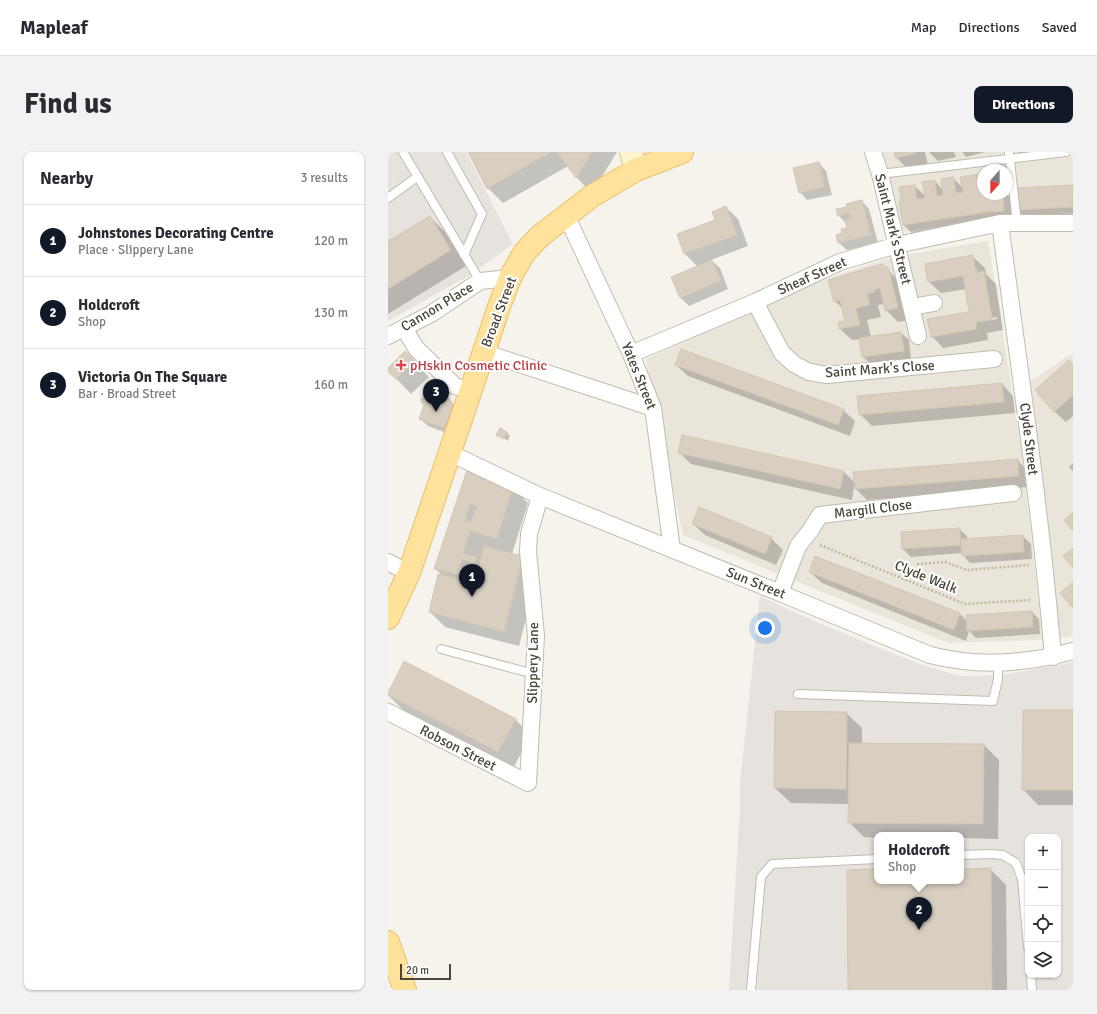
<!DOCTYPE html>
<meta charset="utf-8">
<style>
body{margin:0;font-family:Signika,sans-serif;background:#f2f2f3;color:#2b2b33}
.controls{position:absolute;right:12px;bottom:12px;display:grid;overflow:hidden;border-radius:8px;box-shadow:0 1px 3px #0004}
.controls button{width:36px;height:36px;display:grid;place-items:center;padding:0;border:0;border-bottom:1px solid #e1e1e2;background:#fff;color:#2b2b33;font:20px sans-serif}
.compass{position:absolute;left:589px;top:12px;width:36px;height:36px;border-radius:50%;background:#fff;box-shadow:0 1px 3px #0004;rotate:201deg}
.scale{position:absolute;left:12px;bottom:10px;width:51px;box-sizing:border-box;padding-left:4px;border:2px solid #4b4439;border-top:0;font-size:11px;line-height:14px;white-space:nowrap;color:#4b4439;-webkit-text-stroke:3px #fff;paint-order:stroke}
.you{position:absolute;left:377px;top:476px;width:14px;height:14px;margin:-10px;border:3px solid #fff;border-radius:50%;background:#1a73e8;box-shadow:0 0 0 6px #1a73e833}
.badge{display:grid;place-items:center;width:26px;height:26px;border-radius:50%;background:#111827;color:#fff;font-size:13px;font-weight:700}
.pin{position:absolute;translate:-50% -33px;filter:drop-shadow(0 1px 2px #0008)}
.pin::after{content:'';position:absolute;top:21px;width:14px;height:12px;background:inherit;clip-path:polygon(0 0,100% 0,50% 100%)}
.popup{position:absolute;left:486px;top:680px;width:90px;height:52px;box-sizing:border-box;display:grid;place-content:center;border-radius:8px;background:#fff;filter:drop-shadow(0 1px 3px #0005);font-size:13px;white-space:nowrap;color:#7c7c81}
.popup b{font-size:15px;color:#2b2b33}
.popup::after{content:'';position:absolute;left:50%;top:100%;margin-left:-8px;border:8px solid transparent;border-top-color:#fff}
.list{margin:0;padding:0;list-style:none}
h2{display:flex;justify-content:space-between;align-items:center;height:52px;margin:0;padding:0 16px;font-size:17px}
h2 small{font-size:13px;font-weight:400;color:#7c7c81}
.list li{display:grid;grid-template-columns:26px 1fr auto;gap:12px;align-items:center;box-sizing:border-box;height:72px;padding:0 16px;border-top:1px solid #e1e1e2}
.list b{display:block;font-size:15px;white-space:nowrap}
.list p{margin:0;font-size:13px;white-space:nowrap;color:#7c7c81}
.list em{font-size:13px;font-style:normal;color:#7c7c81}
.icon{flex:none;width:22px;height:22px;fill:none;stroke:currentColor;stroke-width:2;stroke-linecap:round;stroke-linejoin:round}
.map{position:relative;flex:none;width:685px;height:838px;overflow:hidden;border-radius:8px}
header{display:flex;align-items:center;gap:24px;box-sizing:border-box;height:56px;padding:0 20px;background:#fff;border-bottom:1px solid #e1e1e2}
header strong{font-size:19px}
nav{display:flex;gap:22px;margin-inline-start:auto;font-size:14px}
.intro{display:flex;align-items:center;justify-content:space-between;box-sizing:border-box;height:96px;padding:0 24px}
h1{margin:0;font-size:28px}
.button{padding:10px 18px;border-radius:8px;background:#111827;color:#fff;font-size:14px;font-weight:700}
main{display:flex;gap:24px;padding:0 24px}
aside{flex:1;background:#fff;border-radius:8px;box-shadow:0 1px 3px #0004}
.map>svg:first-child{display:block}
</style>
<header>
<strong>Mapleaf</strong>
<nav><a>Map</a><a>Directions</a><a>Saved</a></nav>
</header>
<div class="intro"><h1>Find us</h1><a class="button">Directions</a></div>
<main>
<aside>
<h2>Nearby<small>3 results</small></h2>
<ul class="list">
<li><span class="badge">1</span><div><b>Johnstones Decorating Centre</b><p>Place · Slippery Lane</p></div><em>120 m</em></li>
<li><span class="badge">2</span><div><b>Holdcroft</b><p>Shop</p></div><em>130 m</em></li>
<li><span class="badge">3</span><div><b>Victoria On The Square</b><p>Bar · Broad Street</p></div><em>160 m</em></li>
</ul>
</aside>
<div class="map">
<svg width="685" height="838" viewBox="0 0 685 838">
<rect width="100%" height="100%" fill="#f6f3ec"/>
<path fill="#eae5da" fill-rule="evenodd" d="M493,0H656L498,20Z
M681,0H685V61L620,65L512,80L499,23ZM595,18H619V42H595Z
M600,89L633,295L655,488L560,491L295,383L258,207L388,146L461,119L504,105Z
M681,203H685V484L672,486L642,230Z"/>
<path fill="#e6e2dd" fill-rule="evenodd" d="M0,0H78L125,92L82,123L0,169Z
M372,444L430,471L531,512L572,524L615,523L685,510V838H341L352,655V631ZM489,683H573V729H489ZM640,685H670V823H640Z"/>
<path fill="#0003" fill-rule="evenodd" d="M81,0H229L204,41L189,26L180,14L115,51L100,36Z
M507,0H537L540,13L520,17L509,6Z
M541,0H566L568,5L550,9Z
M574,0H597L578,5Z
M630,0H660L661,6L638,9Z
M431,11L438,19L444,43L419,48L412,40Z
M589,23L595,29V42H618L626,49L627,71L527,85L516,73L527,34L538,45L547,29L555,38L565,26L575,36Z
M685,34V67L642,70L630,58Z
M474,49L481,57L490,91L459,98L451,91L456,82L461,77L458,71L451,64L460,55Z
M338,55L350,67L360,94L323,108L332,116L340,137L301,154L293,146L284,126L310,115L297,102L290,83L328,68Z
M42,65L57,80L78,114L0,162V91Z
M585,105L597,116L598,122L608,132L615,178L599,181L600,188L555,196L544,184L583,161L579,137L553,141L541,130ZM586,116H588L590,126H588ZM609,165V167L592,170V168Z
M500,118L512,130L521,168L510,170L498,158L497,152L490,153L493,165L479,168L483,185L513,181L521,188L523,207L483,212L475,205L473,187L464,188L452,177L451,171L458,170L455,157L447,149Z
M17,201L41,225L23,242L0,218Z
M288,213L455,258L467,269L462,284L300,224Z
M685,214V264L678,270L666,259Z
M614,232L625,244L627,261L484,274L472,262Z
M56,242L71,258L64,283L40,274L32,267Z
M119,280L122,284L120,289L109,282Z
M291,300L456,320L467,331L629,308L641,320L642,335L479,348L466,335L464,348L303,312Z
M685,311V319L681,315Z
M81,316L125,336L140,351L124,402L150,420L131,494L57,475L42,460L54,423L47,417Z
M305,372L383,386L395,398L388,413L317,383Z
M571,377L579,384V388L635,384L643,392L644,407L582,411L575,403L574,401L523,405L515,397Z
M428,405L572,462L580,470L644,460L651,467L652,482L588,486L581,479L578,489L434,431L422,420Z
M0,543L127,567L142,583L126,615L15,558Z
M685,559V653H650L635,637Z
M458,561L474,576V592L596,593L611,608L610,687L573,686V683H489V686L476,685L461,670V652L403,651L387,636Z
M602,717L618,733L619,838H461L489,718V729H573V718Z"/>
<path fill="#d8cfc1" stroke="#d3c7b4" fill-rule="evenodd" d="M80,0H163L99,37Z
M169,0H204L188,26Z
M506,0H528L529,1L508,6Z
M431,10L437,35L411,41L405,16Z
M590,22L592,38H595V42H615L616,59L600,60L515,73L511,50L513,49L511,35L527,33L529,47L537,46L534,30L547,28L549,44L555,43L553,27L566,25L568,41L575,40L572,25Z
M685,33V55L629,58L628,36Z
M474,48L483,83L450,91L448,83L454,81L453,77L459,76L457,68L462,66L461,61L450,64L448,57L459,55L458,52Z
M338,54L349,83L296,102L289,82L327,68L324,60Z
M42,64L63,98L0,137V89Z
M585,103L588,121L596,119L604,167L588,170L589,177L543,185L539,167L581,160L575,124L540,130L537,112Z
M324,108L333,129L292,146L283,125Z
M494,112L501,117L510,156L497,159L492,136L486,138L487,140L479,142L482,153L468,156L472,173L451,177L450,170L457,169L452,148L446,150L440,128Z
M513,180L516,199L474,205L471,186Z
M293,197L456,257L450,273L287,213Z
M17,199L27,209L8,227L0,220V216Z
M681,208L685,213V243L666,260L647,238Z
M614,231L616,250L471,263L469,244Z
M49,233L63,249L65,254L56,276L31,267L36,253L32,248Z
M112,276L119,280L116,287L108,283Z
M294,283L456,319L452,337L290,301Z
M630,307L631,324L467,337L465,320Z
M80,315L125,335L109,387L82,379L75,401L89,405L87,412L74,407L72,415L86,419L84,426L46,417ZM82,352L89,354L83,370L77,369Z
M311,355L384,385L377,402L304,372Z
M685,360V379L676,368Z
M572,376L573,393L514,397L513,380Z
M635,383L636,400L574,404L572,387Z
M96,394L135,404L116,480L41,460L50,422L86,431Z
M685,396V416L675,404Z
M427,404L572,461L566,478L421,420Z
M685,430V456L672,441Z
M644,459L645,475L579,479L578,463Z
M16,509L128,567L110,600L0,543V541Z
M635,558H685V638H634Z
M387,559L459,560L458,637L386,636Z
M461,591L596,592L595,672L460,671Z
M603,716L604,838H460L459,718L489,717V729H573V717Z"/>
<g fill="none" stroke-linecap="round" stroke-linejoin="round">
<g stroke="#c2bbae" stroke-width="10">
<path id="lane" d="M15,0L92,129
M59,0L94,62L76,103
M621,0L629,71
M492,22L678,0
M0,46L29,25
M53,497L146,522
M410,542L605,549L610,527V511
M573,703L602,702L615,703L628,711L634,727L640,795
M643,823L644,838
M363,838L373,725L384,712L489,707"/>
</g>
<g stroke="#c2bbae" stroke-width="18">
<path id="street" d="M485,0L492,22L530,184
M178,63L243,202L265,256L284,397
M612,71C631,215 653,359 665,505
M367,150L394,201L406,212L421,220L439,223L606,207
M524,155L546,151
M16,176L28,196L67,234L82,239
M0,184L43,162L92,129L122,126
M95,200L265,256
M243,202L367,150L452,110L509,93L612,71H685
M62,301L152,344L392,441L542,503C589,515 638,512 685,499
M0,410L21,421
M392,441L410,394L422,379L432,363L625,341
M0,560L140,631L148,484L140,399L141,382L152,344"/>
</g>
<g stroke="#d6c79b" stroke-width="24">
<path id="secondary" d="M243,0L248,18"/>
</g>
<g stroke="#e6c16a" stroke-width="24">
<path id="primary" d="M0,466L21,421L112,152L122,126L136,101L152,84L204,44L248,18L294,0
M0,790L17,838"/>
</g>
<path stroke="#c4b79f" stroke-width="2.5" stroke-dasharray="2 2" stroke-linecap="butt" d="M432,393L577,452L644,448
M529,412L557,410L579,418L641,413"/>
<use href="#lane" stroke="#fff" stroke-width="8"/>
<use href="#street" stroke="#fff" stroke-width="16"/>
<use href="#secondary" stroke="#fff3cd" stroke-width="22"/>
<use href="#primary" stroke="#ffe39c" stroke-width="22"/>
</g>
<path fill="#e0444e" stroke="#fff" stroke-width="1.5" d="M11 207h4v4h4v4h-4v4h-4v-4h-4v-4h4z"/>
<g text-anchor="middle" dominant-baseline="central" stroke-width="4" stroke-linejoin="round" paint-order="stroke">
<g font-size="14" fill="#4b4439" stroke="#fff">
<text transform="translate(505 77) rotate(76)">Saint Mark's Street</text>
<text transform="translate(424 124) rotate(-24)">Sheaf Street</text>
<text transform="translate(49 155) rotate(-31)">Cannon Place</text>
<text transform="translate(111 160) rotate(-69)">Broad Street</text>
<text transform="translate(492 217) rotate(-4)">Saint Mark's Close</text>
<text transform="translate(251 224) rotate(68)">Yates Street</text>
<text transform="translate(641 287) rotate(83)">Clyde Street</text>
<text transform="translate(485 357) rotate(-7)">Margill Close</text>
<text transform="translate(538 425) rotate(22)">Clyde Walk</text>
<text transform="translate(368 431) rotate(22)">Sun Street</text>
<text transform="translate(145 511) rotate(-89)">Slippery Lane</text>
<text transform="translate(70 596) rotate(27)">Robson Street</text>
</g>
<g font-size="14" fill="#be3a42" stroke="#fff" text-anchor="start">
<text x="22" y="213">pHskin Cosmetic Clinic</text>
</g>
</g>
</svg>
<div class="controls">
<button>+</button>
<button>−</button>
<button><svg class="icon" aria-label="locate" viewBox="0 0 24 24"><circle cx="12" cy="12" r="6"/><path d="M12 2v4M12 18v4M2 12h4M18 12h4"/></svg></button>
<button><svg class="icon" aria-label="layers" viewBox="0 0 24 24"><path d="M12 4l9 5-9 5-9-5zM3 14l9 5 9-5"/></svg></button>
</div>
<svg class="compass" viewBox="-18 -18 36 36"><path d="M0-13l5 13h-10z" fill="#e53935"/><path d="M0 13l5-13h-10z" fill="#7c7c81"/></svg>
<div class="scale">20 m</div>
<div class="you"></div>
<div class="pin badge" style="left:84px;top:445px">1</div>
<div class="pin badge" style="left:531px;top:778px">2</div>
<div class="popup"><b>Holdcroft</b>Shop</div>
<div class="pin badge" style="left:48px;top:260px">3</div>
</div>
</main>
